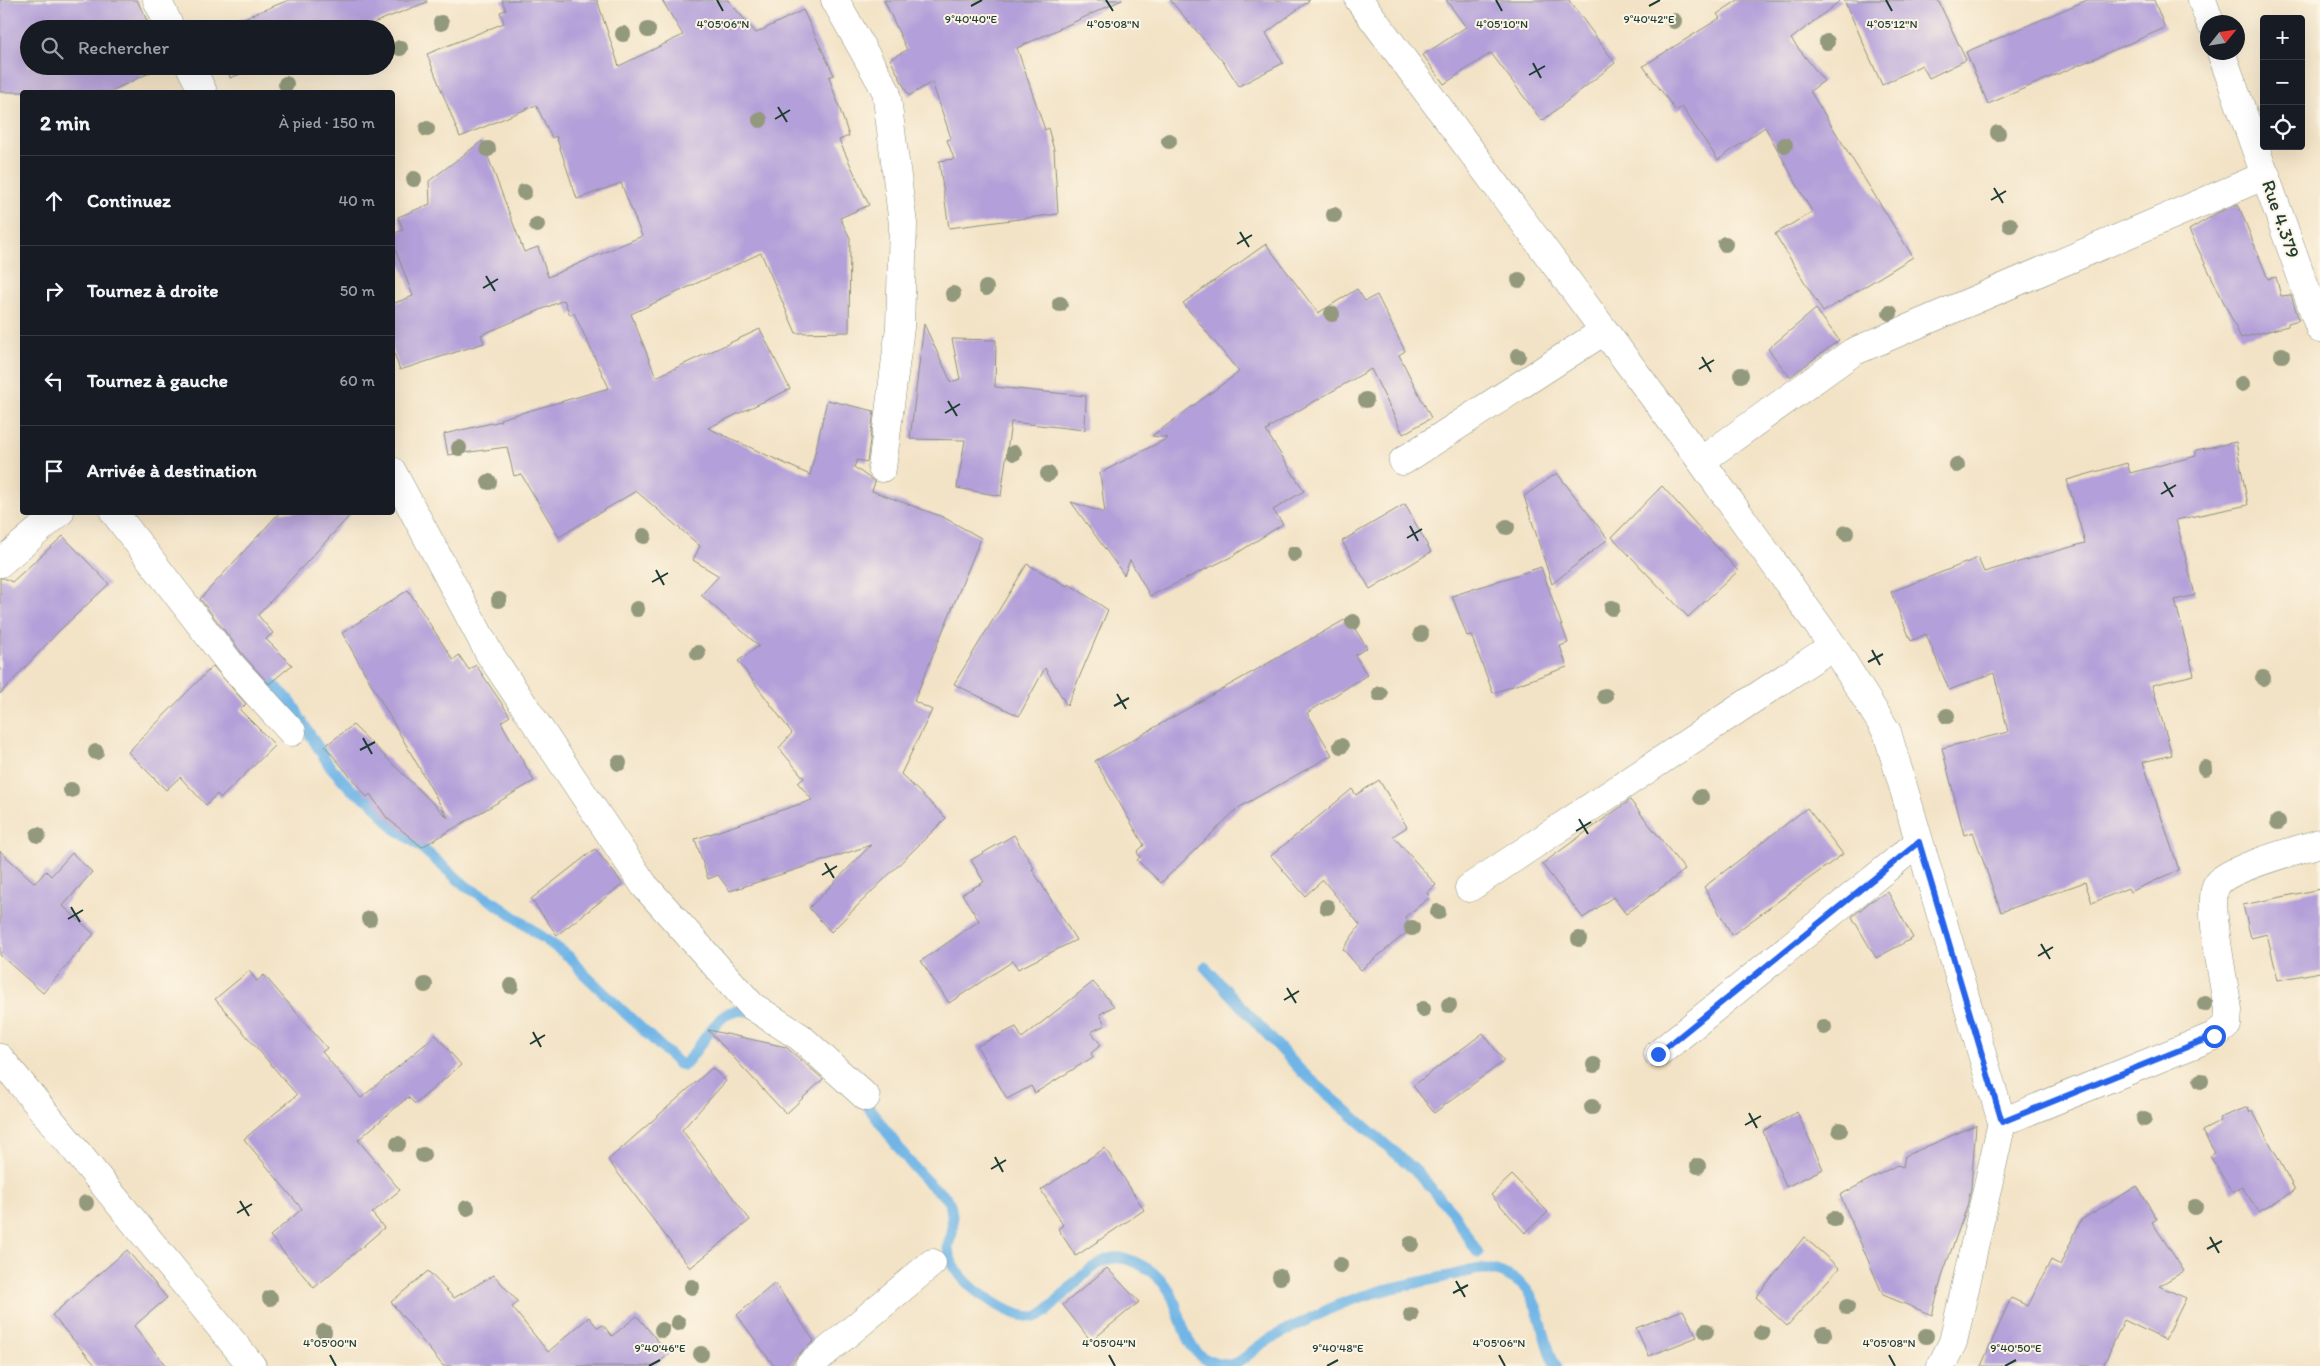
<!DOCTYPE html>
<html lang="fr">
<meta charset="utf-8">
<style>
body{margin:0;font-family:Itim,sans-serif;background:#20242c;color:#f1f3f6}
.controls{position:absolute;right:15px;top:15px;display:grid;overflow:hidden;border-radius:5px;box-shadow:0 5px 20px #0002}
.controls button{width:45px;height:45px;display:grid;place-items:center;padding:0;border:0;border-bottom:1px solid #363941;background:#171b24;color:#f1f3f6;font:25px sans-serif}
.compass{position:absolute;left:2200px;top:15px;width:45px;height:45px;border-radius:50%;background:#171b24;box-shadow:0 5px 20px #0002;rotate:60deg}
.stop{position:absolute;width:15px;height:15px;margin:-11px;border:4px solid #2563eb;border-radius:50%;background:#fff}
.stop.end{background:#2563eb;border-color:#fff;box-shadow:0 1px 5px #0008}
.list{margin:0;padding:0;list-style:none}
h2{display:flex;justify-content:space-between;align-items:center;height:65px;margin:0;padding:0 20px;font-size:21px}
h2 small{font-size:16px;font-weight:400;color:#9ea1a6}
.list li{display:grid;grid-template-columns:32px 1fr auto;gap:15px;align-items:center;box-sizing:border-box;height:90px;padding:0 20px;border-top:1px solid #363941}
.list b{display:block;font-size:19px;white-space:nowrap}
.list em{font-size:16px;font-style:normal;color:#9ea1a6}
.icon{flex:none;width:28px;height:28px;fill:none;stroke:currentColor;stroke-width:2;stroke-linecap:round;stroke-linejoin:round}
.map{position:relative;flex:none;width:2320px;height:1366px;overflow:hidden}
.search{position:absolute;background:#171b24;box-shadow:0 5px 20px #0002;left:20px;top:20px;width:375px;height:55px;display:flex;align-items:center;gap:12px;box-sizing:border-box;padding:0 18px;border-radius:28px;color:#9ea1a6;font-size:19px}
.panel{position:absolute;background:#171b24;box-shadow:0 5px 20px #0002;left:20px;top:90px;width:375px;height:425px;border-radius:5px}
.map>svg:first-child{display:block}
</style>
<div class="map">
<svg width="2320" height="1366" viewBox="0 0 2320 1366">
<rect width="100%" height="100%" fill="#fcf5e5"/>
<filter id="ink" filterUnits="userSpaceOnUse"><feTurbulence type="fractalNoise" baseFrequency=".02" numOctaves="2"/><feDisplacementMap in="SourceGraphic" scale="10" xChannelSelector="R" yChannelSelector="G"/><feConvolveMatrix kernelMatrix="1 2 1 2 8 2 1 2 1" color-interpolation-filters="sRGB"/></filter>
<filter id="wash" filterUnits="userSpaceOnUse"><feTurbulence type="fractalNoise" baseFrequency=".0096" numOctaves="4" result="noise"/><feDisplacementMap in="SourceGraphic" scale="20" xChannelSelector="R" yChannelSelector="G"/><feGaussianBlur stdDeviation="1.12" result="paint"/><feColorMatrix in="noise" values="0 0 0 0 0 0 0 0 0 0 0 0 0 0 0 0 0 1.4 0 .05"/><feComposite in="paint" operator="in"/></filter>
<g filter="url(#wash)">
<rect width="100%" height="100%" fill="#f3e3c6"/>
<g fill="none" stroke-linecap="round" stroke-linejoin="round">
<path stroke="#70b5e6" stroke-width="11" d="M241,664C260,674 293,696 299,717
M301,720L329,765L352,790L372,802L394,828L416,843L467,887L495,903L571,958L583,973L679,1064L684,1065C697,1052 715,1018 731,1012C737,1010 747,1011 754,1012
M1205,967L1302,1072L1417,1172L1431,1188
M862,1099C883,1125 909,1166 933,1187C939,1193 947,1194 950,1204C952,1211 953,1225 952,1233C951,1238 948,1242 948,1247C948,1266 970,1288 985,1297C998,1306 1018,1317 1034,1317C1053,1317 1087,1254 1121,1258C1131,1259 1144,1266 1152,1272C1159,1279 1167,1285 1171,1294C1184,1320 1183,1356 1218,1364C1224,1365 1231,1366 1237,1363C1247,1357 1255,1348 1265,1342C1281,1332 1300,1324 1317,1315C1357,1294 1400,1286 1444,1277C1457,1275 1473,1268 1487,1269C1499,1271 1513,1277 1522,1285C1544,1306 1541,1342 1556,1366
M1435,1193L1453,1213L1478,1253"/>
</g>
<g id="blocks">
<path fill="#b39fd9" d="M0,0H137L151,29H29V66H164L109,92H0Z
M289,0H426L427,2L358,29H216Z
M502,0H597L619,66L683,35L662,0H728L756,33L803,10L834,75L829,77L849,136L839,140L869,205L840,218L850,238L849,332L796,333L761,253L631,314L656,377L760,329L790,389L708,428L810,475L827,400L874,411L867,462L857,460L854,467L875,482L872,491L943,517L981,538L914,701L932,710L901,774L946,818L831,932L809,908L871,845L730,891L718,875L708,879L695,839L812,800L798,783L804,778L779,748L792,733L738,661L759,646L701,595L719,576L693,560L700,546L636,491L559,537L521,474L514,476L507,447L448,455L444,434L501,421L500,419L609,388L574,313L570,315L564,300L481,335L484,343L400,370L392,348V304L413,296L392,241V234L403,230L398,217L430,204L429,181L482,141L524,252L538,247L548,277L642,236L621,183L577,199L556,136L552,138L536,105L460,137L427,54L504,23L500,12L506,10Z
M884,0H1122L1017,48L1045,130L1048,128L1054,150L1058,214L949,228L939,161L954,159L947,140L951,138L932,82L909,96L890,59L907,50Z
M1170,0H1310L1266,33L1283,63L1239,86L1224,63Z
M1446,0H1569L1615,63L1542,121L1491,53L1444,84L1423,55L1466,27Z
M1738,0H1841L1791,39L1824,81L1810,91L1913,257L1823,312L1775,234L1812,212L1765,127L1718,160L1682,107L1676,111L1643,66L1720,18L1717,14Z
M1844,0H1938L1966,60L1929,78L1922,65L1882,85Z
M2087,0H2154L2165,28L1988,104L1966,52Z
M227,66H261L230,78Z
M2238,204L2268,279L2276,277L2281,296L2291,295L2299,320L2288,323V326L2241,338L2189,230L2217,213Z
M1266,244L1318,313L1357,289L1365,301L1377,295L1405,351L1399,355L1431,418L1403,434L1371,369L1268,428L1270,429L1266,431L1304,491L1273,510L1283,524L1231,557L1150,596L1130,560L1124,575L1071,502L1105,513L1100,473L1168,438L1152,436L1239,372L1183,303Z
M1816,309L1839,340L1790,377L1768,349Z
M924,324L951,382L960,379L952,339L996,340L995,387L1086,396L1085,430L1011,422L1001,496L957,488L965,440L910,439Z
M2236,442L2248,505L2176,520L2195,595L2175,600L2194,675L2152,685L2172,755L2143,762L2179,870L2130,892L2128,888L2092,903L2085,882L2001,912L1973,832L1964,835L1942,748L2008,732L1994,673L1949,690L1926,634L1911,641L1891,592L1978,558L1984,572L2085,543L2067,480L2127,463L2130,473L2196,456V450Z
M1557,473L1608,539L1552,584L1524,496Z
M1662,486L1738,571L1688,617L1612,537Z
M1405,504L1431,552L1370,589L1342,541Z
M280,512H353L258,615L273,633L266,639L292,665L269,684L244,656L200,599Z
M63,536L109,584L59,631L0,694V578H4L12,582Z
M1027,564L1067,586L1069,584L1108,610L1067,706L1045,668L1019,716L954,684Z
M1541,567L1568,643L1560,646L1567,667L1493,693L1471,635L1467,636L1452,596Z
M408,590L453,660L459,655L469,670L476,665L510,716L501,722L534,781L422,847L387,818L370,794L367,797L325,746L353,725L448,818L342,633Z
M1348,618L1367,648L1355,655L1367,675L1307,713L1332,755L1238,808L1161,883L1137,860L1140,857L1137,852L1144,845L1095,761Z
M213,666L246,704L240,710L275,745L221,798L217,794L206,805L180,777L166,790L128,752Z
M1379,780L1407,827L1393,836L1436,885L1427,893L1430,897L1405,917L1412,928L1361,970L1343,949L1360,925L1323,880L1305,896L1271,856L1352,789L1356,795Z
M1630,800L1685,870L1626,914L1613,897L1583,918L1542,864Z
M1807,808L1843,854L1732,935L1704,887Z
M1014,835L1034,868L1032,869L1076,940L1018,969L1013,961L949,1003L921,961L979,921L962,894L984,882L971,860Z
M595,849L623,884L557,935L531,899Z
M0,851L35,883L46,871L51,876L72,853L92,872L63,906L94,934L43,993L0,955Z
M2320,889V972L2278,980L2267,934L2251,938L2243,905Z
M1888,892L1913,938L1876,958L1852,917L1871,901Z
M249,971L257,981L264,975L327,1048L322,1052L361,1098L436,1035L461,1065L415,1104L408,1097L358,1140L400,1190L372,1213L384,1228L314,1288L270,1236L302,1209L244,1139L297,1095L215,999Z
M1093,982L1114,1006L1100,1014L1105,1025L1091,1032L1101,1045L1091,1053L1093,1057L1035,1093L1031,1086L1007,1099L977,1046L1016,1027L1022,1038Z
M708,1030L786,1047L823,1079L786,1114Z
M1483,1033L1504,1061L1434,1113L1413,1086Z
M712,1068L726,1081L682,1130L750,1220L690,1268L608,1160Z
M2248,1107L2250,1112L2252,1110L2295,1190L2259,1212L2242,1187L2232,1192L2210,1156L2215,1153L2202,1131L2221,1121L2219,1118Z
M1797,1112L1823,1169L1786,1187L1763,1131Z
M1976,1125L1971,1188L1967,1207L1943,1273L1932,1315L1883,1295L1840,1195L1897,1165L1903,1167L1905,1156Z
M1105,1148L1144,1210L1076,1256L1058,1229L1063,1225L1041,1190Z
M1512,1175L1548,1212L1525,1233L1491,1195Z
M2137,1186L2157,1219L2152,1222L2184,1271L2159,1286L2186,1298L2165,1340L2124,1320L2103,1366H1981L2011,1298L2028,1306L2051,1260L2060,1265L2081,1220Z
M1804,1237L1839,1268L1787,1326L1756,1297Z
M127,1250L167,1298L134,1326L166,1366H96L52,1315Z
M1107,1268L1139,1302L1091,1341L1063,1305Z
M428,1271L454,1298L494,1275L518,1302L512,1307L548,1352L589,1317L598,1328L603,1325L612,1336L637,1316L669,1354L655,1366H443L391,1302Z
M775,1283L814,1341L799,1354L790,1366H774L737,1315Z
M1683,1310L1697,1337L1649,1356L1636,1328Z"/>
</g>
</g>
<g filter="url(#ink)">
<use href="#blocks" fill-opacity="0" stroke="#89907d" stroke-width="1"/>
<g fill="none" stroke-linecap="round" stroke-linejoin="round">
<g stroke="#89907d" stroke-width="29">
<path id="minor" d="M157,0L171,29
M835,0L886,91L903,224L900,327L882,468
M1359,0L1701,461L1833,646L1887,732L2002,1122L1953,1342L1941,1366
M2202,0L2210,22
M2221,52L2320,329
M190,66L203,92
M1403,461L1604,331
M1701,461L1853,352L2266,175
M392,471L489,653L644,885L752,1006L800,1037L866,1097
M114,512L232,666L292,732
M0,563L60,512
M1469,888L1833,646
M1658,1054L1919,842
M0,1058L252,1366
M2002,1122L2214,1036L2227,1025L2228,1010C2225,987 2206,900 2217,884C2227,869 2300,849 2320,843
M809,1366L932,1263"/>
</g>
<use href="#minor" stroke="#fff" stroke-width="28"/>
</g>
<g fill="#93997c">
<circle cx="1674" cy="21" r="8"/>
<circle cx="441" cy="23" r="8"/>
<circle cx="648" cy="30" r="8"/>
<circle cx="623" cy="34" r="8"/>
<circle cx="1827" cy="42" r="8"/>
<circle cx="400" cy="48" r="8"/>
<circle cx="286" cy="84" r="8"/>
<circle cx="760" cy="120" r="8"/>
<circle cx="427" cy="129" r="8"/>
<circle cx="1998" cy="133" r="8"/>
<circle cx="1169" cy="141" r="8"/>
<circle cx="1785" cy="145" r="8"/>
<circle cx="488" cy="149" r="8"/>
<circle cx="414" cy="179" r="8"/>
<circle cx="524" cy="192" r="8"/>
<circle cx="1334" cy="215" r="8"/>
<circle cx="537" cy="225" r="8"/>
<circle cx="2010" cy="225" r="8"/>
<circle cx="1725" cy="244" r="8"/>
<circle cx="1519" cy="280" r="8"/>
<circle cx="986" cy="288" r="8"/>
<circle cx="953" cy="294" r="8"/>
<circle cx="1060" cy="304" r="8"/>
<circle cx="1890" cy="313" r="8"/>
<circle cx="1332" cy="314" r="8"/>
<circle cx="2282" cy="355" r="8"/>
<circle cx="1518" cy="356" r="8"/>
<circle cx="1741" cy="375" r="8"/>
<circle cx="2242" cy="384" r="8"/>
<circle cx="1366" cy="400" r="8"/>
<circle cx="459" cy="448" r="8"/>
<circle cx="1014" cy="453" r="8"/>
<circle cx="1957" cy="465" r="8"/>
<circle cx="1048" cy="474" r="8"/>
<circle cx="489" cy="482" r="8"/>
<circle cx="1507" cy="527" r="8"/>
<circle cx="1846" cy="533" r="8"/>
<circle cx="644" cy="536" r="8"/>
<circle cx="1294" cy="554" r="8"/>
<circle cx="499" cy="600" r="8"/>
<circle cx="1612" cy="608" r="8"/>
<circle cx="637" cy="609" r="8"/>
<circle cx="1353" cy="622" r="8"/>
<circle cx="1421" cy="634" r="8"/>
<circle cx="698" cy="653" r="8"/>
<circle cx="2263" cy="678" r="8"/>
<circle cx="1380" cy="694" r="8"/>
<circle cx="1605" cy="696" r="8"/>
<circle cx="1947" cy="716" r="8"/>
<circle cx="1341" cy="746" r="8"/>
<circle cx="96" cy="752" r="8"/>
<circle cx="619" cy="763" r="8"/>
<circle cx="2205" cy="768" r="8"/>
<circle cx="71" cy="790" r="8"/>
<circle cx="1701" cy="797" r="8"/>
<circle cx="2278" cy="822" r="8"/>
<circle cx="38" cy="835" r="8"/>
<circle cx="1327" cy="907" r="8"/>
<circle cx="1438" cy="912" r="8"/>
<circle cx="369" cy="919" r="8"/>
<circle cx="1412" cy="928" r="8"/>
<circle cx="1579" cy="939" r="8"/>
<circle cx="425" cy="985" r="8"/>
<circle cx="511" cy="986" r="8"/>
<circle cx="2205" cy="1004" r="8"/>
<circle cx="1449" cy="1005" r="8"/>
<circle cx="1423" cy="1009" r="8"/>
<circle cx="1824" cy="1027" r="8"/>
<circle cx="1594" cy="1065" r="8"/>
<circle cx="2201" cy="1081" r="8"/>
<circle cx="1592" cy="1107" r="8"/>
<circle cx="2144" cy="1119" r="8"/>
<circle cx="1840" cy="1130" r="8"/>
<circle cx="398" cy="1144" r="8"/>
<circle cx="423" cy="1155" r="8"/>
<circle cx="1698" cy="1166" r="8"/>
<circle cx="86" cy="1203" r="8"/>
<circle cx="2195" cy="1207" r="8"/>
<circle cx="467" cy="1208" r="8"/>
<circle cx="1834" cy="1219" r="8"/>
<circle cx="1411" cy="1244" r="8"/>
<circle cx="1340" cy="1265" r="8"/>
<circle cx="1280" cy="1277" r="8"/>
<circle cx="692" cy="1287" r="8"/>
<circle cx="270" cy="1298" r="8"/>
<circle cx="1847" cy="1307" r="8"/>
<circle cx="1411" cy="1315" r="8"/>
<circle cx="678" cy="1323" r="8"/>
<circle cx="662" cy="1330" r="8"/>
<circle cx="1706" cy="1331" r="8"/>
<circle cx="324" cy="1332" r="8"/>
<circle cx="1762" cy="1333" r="8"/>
<circle cx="1824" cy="1334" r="8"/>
<circle cx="1926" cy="1336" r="8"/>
<circle cx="701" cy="1354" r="8"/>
</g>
</g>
<g fill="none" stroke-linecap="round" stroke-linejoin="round" filter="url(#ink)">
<path stroke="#2563eb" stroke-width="6" d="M1658,1054L1919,842L2002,1122L2214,1036"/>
</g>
<path fill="none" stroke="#1f3d34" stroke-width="2" d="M717,0L723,11M1106,0L1113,11M1496,0L1502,11M1886,0L1892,11M971,6L982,0M1649,6L1660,0M1533,63L1541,78M1529,75L1545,66M778,107L787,122M775,119L790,110M1994,188L2003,203M1991,200L2006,191M1240,232L1249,247M1237,244L1252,235M486,276L495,291M483,288L498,279M1702,357L1711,372M1699,369L1714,360M948,401L957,416M945,413L960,404M2164,482L2173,497M2161,494L2176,485M1410,526L1418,541M1407,538L1422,529M656,570L664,585M652,582L668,573M1872,650L1880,665M1868,662L1883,654M1117,694L1126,709M1114,706L1129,698M363,738L372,754M360,750L375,742M1579,819L1588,834M1576,831L1591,822M825,863L834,878M822,875L837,866M71,907L80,922M68,919L83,910M2041,944L2050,959M2038,956L2053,947M1287,988L1296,1003M1284,1000L1299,991M533,1032L541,1047M530,1044L545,1035M1749,1113L1757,1128M1745,1125L1761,1116M995,1157L1003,1172M991,1169L1006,1160M240,1201L249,1216M237,1213L252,1204M2210,1237L2219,1253M2207,1249L2222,1241M1456,1281L1465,1297M1453,1293L1468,1285M330,1355L336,1366M1109,1355L1115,1366M1499,1355L1505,1366M1889,1355L1895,1366M649,1366L660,1360M1327,1366L1338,1360M2005,1366L2016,1360"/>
<g text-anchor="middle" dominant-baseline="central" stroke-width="4" stroke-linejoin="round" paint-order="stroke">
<g font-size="19" fill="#1f3d34" stroke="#fcf5e5">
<text transform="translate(2281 219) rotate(71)">Rue 4.379</text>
</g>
</g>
<g font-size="12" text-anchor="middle" fill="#1f3d34" stroke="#fcf5e5" stroke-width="4" stroke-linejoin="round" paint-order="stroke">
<text x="971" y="23">9°40'40"E</text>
<text x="1649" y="23">9°40'42"E</text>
<text x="723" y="28">4°05'06"N</text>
<text x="1113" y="28">4°05'08"N</text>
<text x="1502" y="28">4°05'10"N</text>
<text x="1892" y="28">4°05'12"N</text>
<text x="330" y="1347">4°05'00"N</text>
<text x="1109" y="1347">4°05'04"N</text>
<text x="1499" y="1347">4°05'06"N</text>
<text x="1889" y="1347">4°05'08"N</text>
<text x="660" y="1352">9°40'46"E</text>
<text x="1338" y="1352">9°40'48"E</text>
<text x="2016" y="1352">9°40'50"E</text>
</g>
</svg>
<div class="controls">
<button>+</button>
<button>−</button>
<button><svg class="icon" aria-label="locate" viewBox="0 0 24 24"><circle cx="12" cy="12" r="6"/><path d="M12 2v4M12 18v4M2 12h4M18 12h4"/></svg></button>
</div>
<svg class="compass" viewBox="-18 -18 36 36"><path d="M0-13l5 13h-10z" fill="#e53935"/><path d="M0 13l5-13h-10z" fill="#9ea1a6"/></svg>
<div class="stop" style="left:2214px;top:1036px"></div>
<div class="stop end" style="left:1658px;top:1054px"></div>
<div class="search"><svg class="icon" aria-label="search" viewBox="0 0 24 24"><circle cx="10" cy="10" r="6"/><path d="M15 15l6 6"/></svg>Rechercher</div>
<section class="panel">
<h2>2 min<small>À pied · 150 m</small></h2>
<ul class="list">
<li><svg class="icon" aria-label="ahead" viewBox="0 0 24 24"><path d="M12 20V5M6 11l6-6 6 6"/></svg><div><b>Continuez</b></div><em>40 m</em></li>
<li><svg class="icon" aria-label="right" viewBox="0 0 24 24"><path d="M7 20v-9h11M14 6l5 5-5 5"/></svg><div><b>Tournez à droite</b></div><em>50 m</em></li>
<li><svg class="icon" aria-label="left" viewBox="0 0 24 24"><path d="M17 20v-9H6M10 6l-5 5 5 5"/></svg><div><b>Tournez à gauche</b></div><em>60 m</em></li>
<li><svg class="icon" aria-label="arrive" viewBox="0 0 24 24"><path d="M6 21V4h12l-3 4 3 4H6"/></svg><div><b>Arrivée à destination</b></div></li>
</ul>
</section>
</div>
